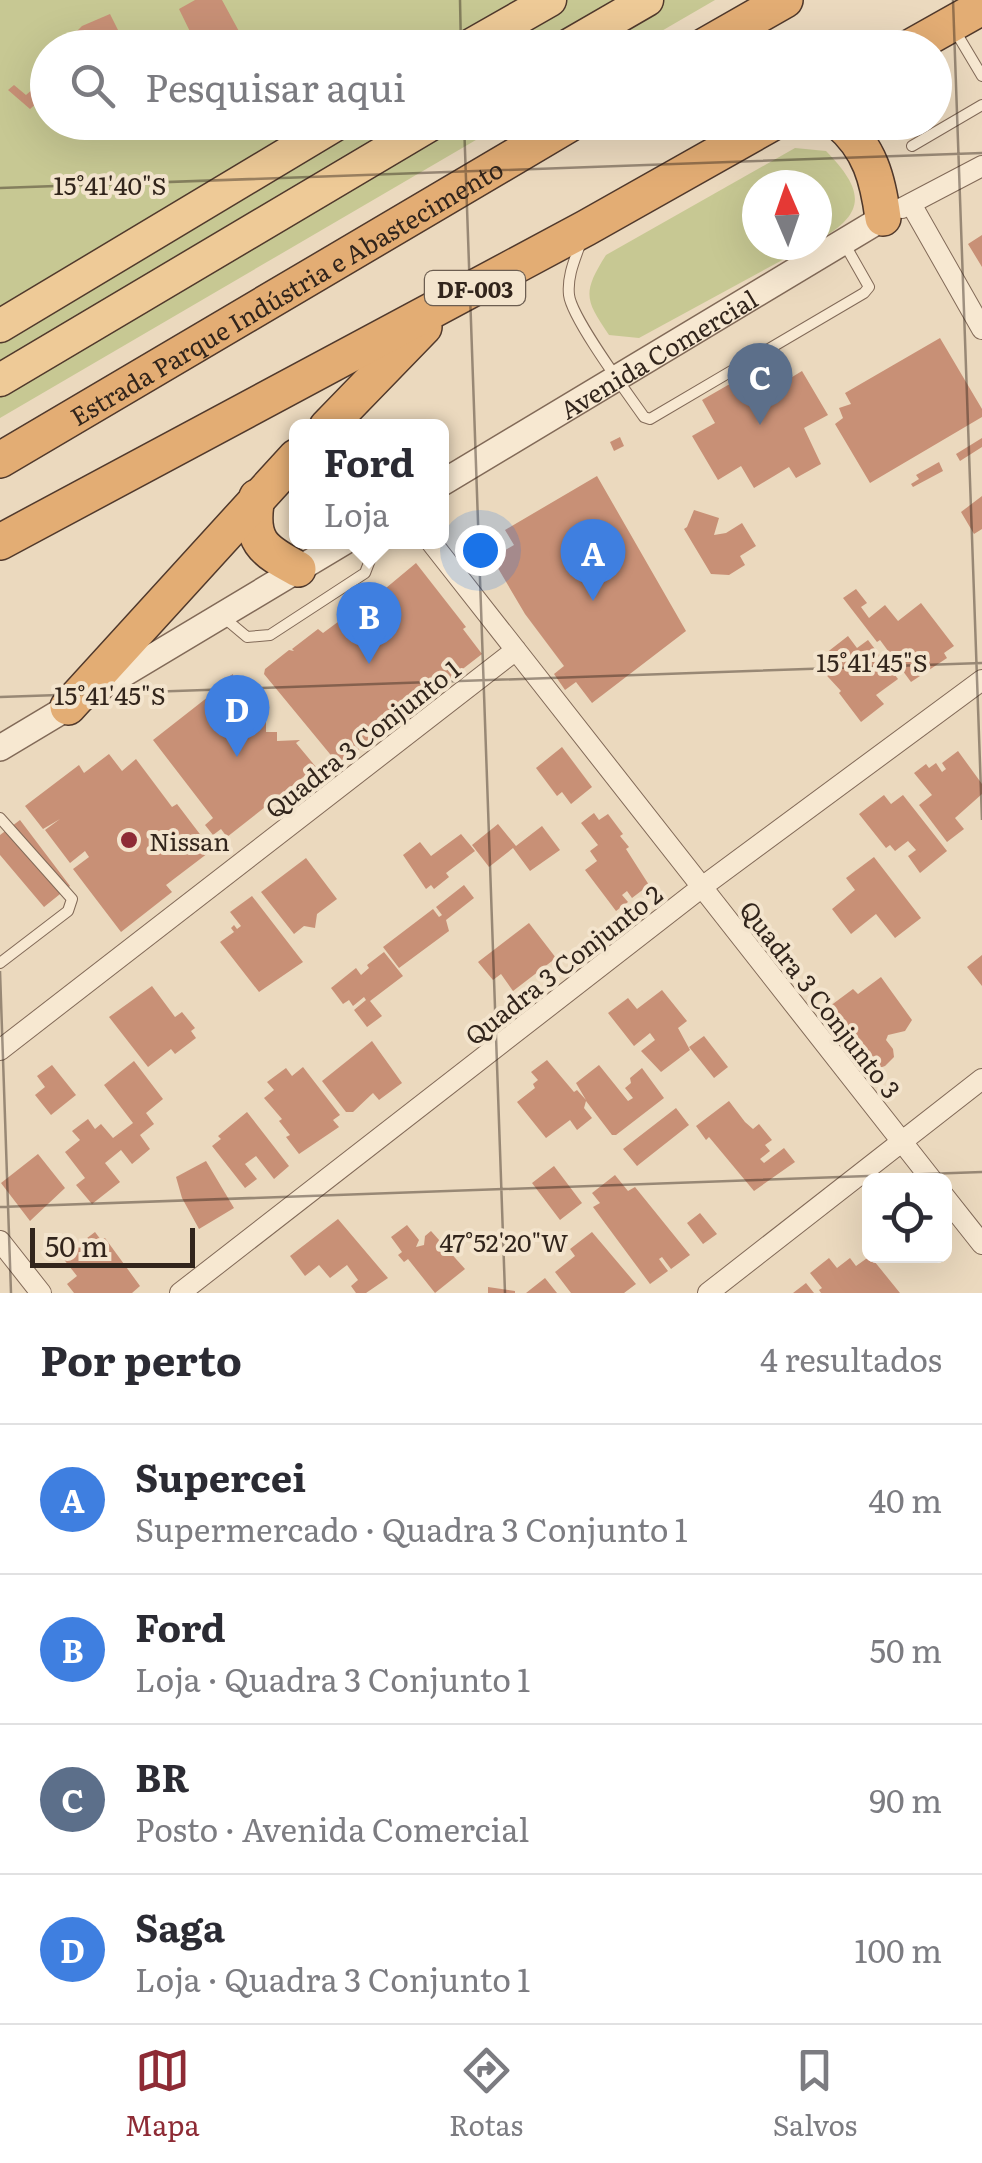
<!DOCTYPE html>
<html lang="pt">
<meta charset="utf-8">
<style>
body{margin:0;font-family:Literata,serif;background:#f2f2f3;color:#2b2b33}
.controls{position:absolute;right:30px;bottom:30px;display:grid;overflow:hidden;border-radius:15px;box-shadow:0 10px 40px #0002}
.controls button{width:90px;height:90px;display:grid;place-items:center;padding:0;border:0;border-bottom:2px solid #e1e1e2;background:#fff;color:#2b2b33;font:50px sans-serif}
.compass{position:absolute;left:742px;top:170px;width:90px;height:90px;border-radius:50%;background:#fff;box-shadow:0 10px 40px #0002;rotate:358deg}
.scale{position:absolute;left:30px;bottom:25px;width:165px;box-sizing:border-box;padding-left:10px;border:5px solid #32251c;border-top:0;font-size:28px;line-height:35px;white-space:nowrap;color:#32251c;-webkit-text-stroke:8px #f3e4cd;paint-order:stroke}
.you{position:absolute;left:480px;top:550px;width:35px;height:35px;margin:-25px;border:8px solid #fff;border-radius:50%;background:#1a73e8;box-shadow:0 0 0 15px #1a73e833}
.badge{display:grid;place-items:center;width:65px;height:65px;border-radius:50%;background:#8e2b35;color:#fff;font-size:32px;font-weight:700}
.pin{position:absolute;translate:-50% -82px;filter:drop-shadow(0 2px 5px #0008)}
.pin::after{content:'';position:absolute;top:52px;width:35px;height:30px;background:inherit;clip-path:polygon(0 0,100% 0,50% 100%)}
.popup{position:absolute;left:289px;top:419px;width:160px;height:130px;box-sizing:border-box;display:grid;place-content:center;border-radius:15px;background:#fff;filter:drop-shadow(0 2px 8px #0005);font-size:32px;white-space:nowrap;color:#7c7c81}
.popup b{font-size:38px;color:#2b2b33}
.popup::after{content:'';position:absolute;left:50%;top:100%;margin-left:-20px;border:20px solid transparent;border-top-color:#fff}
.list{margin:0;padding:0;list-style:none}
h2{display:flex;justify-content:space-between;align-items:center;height:130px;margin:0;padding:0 40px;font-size:42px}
h2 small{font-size:32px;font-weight:400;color:#7c7c81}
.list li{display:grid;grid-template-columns:65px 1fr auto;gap:30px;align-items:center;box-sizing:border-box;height:150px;padding:0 40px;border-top:2px solid #e1e1e2}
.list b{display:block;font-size:38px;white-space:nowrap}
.list p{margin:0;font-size:32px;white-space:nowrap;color:#7c7c81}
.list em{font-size:32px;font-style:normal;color:#7c7c81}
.icon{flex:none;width:55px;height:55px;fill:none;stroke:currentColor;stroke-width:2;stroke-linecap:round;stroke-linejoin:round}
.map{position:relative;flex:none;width:982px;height:1293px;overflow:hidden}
.search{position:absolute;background:#fff;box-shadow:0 10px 40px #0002;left:30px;right:30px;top:30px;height:110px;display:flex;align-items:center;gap:25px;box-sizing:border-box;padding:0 35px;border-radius:55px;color:#7c7c81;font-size:38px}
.sheet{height:730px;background:#fff}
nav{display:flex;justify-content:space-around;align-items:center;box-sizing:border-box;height:140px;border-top:2px solid #e1e1e2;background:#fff;font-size:28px;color:#7c7c81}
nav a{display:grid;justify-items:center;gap:5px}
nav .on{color:#8e2b35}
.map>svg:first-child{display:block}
</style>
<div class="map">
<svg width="982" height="1293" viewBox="0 0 982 1293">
<rect width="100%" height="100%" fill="#ebd9be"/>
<path fill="#c7c893" d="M0,0H715L634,47L48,48V122L505,123L0,418Z
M795,148L826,151C864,190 868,213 817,241V185H757V245H810L639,338L609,335C585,300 582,293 606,255Z"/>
<path fill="#c89076" d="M195,0H222L241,35L217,48H198L179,9Z
M110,14L118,30L89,48H60L82,26Z
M48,79V115L37,103L30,109L8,90L14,85L26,95L34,88L36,91Z
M982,235V267L968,244Z
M940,338L982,409V417L870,483L835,424L843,418L839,408L851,404L845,393Z
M766,363L779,385L802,371L828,415L804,428L821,464L796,478L789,467L754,488L741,466L718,480L692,436L715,423L702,400Z
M620,437L624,446L614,451L610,442Z
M982,438V447L960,461L956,454Z
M939,462L943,471L913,487L911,484L919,479L916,475Z
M597,476L686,631L592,703L576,682L565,690L554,674L564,666L525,614L492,558L514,545L505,530Z
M982,496V529L974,534L961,512Z
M694,510L719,518L714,535L726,533L742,523L756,546L740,556L745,565L729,575L711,574L684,529L687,527Z
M416,563L466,627L463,629L482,654L339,765L264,674L265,669L289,650L294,651L292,649L318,629L323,633L346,616L350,618Z
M856,589L867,603L861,607L869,618L885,605L898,621L921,603L954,646L944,653L947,658L911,682L880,640L877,642L843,598Z
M848,636L857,648L868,640L898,679L876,695L884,704L861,722L839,693L841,691L817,665L823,660L821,657Z
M233,674L234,690H244V704H255V718L266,717V732H277V741L300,740L296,743L316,767L227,837L221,829L213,835L205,825L213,818L153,740L213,693V687Z
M562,747L592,787L571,804L562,792L557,796L536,768Z
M958,751L982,784V794L955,818L964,829L947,842L919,805L932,795L914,773L926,764L929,768L936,763L942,772L946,769L942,763Z
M109,754L122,771L136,759L172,807L177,804L212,850L166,885L172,892L121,932L73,869L89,857L85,851L70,863L45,830L60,819L43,829L25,806L79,765L84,773Z
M884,795L891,804L903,795L947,851L920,873L908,856L916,850L908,841L895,851L890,845L886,848L859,814Z
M594,813L599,820L608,814L623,834L620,836L629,847L626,849L649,885L632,898L627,891L622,895L628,902L616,911L585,870L597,861L590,851L598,845L581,823Z
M20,820L70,886L44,907L0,855V835Z
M498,824L516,846L542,826L560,850L530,871L513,848L489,867L472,845Z
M461,834L475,851L446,873L449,877L434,889L431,885L426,889L403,855L420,842L431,856Z
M874,857L921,918L895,938L876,914L851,934L832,909L855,890L846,878Z
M306,858L337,899L317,914L315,928L304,926L294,934L261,892Z
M464,885L474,898L446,920L449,931L399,968L383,947L433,909L439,917L442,915L436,907Z
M252,896L303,962L259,992L220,942L234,932L231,928L234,925L237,929L241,926L230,912Z
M529,923L556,958L513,991L501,974L493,980L478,962Z
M384,952L403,976L370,1001L382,1016L367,1027L354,1010L366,1000L364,997L353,1006L349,1000L343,1004L331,988L356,968L361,975L369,968L367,965Z
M982,955V986L967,967Z
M881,977L912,1020L905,1031L888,1035L886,1040L893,1049L894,1057L885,1066L871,1071L863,1065L852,1047L856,1045L842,1027L837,1031L822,1012L853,989L858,994Z
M152,986L175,1017L182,1012L195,1028L191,1031L196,1038L175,1054L171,1049L148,1067L109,1017Z
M662,990L687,1021L678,1028L690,1050L661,1072L641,1051L655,1040L650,1033L634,1046L608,1013L628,998L637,1009Z
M704,1036L728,1067L714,1078L689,1047Z
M372,1041L402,1083L379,1100L373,1093L353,1112H346L322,1081Z
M547,1060L574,1092L577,1090L586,1100L576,1083L599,1065L628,1101L633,1098L625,1088L631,1083L630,1078L642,1068L664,1098L616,1135H612L586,1101L584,1108L592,1118L577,1130L570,1120L546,1138L517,1102L535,1088L533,1084L538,1080L531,1072Z
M134,1061L163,1099L146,1113L154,1124L140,1135L150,1149L132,1164L121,1150L105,1163L120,1182L92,1204L76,1185L85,1178L65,1152L80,1140L72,1131L88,1119L95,1129L101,1124L113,1138L133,1123L104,1085Z
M52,1065L76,1095L51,1115L35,1095L45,1087L37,1076Z
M303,1067L340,1115L333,1120L339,1127L299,1154L286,1137L290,1135L279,1121L282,1119L264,1098L274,1090L267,1082L286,1068L292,1076Z
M729,1101L745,1122L753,1129L759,1124L772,1140L765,1145L770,1151L760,1159L764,1163L784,1148L795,1162L754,1191L709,1137L706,1140L696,1126Z
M676,1108L689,1125L637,1166L623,1149Z
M247,1112L289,1166L274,1179L256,1156L245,1164L257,1179L245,1188L212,1146L221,1139L218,1136Z
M38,1154L65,1188L30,1221L1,1183Z
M206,1161L234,1208L199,1229L182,1198L176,1177Z
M554,1166L582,1203L560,1220L532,1183Z
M615,1175L628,1191L635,1187L690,1255L671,1269L662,1257L659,1259L668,1271L650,1284L593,1207L600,1203L592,1193Z
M700,1213L717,1234L703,1244L687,1223Z
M338,1219L388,1278L366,1293H356L351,1286L358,1280L347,1265L330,1278L319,1265L305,1276L290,1256Z
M407,1225L419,1240L416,1247L424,1245L425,1236L431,1231L465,1269L435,1293L408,1259L404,1262L398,1255L402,1252L391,1237Z
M95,1232L101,1240L105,1238L140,1286L132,1293H74L67,1284L77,1276L62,1257Z
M592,1232L636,1284L624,1293H571L555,1272L575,1256L570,1249Z
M870,1256L900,1293H821L819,1290L822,1288L810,1273L829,1258L837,1268L850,1258L856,1266Z
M545,1278L557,1293H526Z
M806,1283L814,1293H793Z
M488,1287L515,1291V1293H488Z"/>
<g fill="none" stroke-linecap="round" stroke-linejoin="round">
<g stroke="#826a58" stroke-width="12">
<path id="service" d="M954,29L982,76
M912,146L982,105
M581,242C575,259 567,276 569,295C572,319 628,394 644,417L650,419L864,293L869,287L844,243
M222,616L247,637L270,635L365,573L377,542
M0,818L72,899L68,911L0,963"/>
</g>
<g stroke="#826a58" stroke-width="22">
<path id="minor" d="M911,204L982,329
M902,208L982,166
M431,542L932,1180
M0,1050L516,650
M944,1196L982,1244
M0,1241L41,1293
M180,1293L702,887L982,680
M708,1293L982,1079"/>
</g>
<g stroke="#826a58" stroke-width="28">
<g id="tertiary">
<path id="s1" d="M442,483L883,218"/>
<path d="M0,748L344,542"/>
</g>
</g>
<g stroke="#50392c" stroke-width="35">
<path id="primary" d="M466,48L550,0
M564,48L647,0
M0,326L340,122
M0,380L435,122"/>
</g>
<g stroke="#50392c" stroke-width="38">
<g id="trunk">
<path d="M701,48L785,0"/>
<path d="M909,48L982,7"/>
<path d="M839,122C870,148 878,180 883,218"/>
<path d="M327,427L424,327"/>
<path id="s2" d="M0,460L573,122"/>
<path d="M257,497C249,541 262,550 298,569"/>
<path d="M0,542L586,228L774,122"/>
<path d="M68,707L296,457"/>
</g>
</g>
<use href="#service" stroke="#f7e8d1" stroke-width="10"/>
<use href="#minor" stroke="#f7e8d1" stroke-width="20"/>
<use href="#tertiary" stroke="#f7e8d1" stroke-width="25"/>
<use href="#primary" stroke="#eeca97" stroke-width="32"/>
<use href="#trunk" stroke="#e3ad74" stroke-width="35"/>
</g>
<path fill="none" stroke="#32251c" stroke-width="2.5" stroke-opacity="0.45" d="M460,0L461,48M953,0L982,820M464,122L505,1293M0,188L982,153M0,697L982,663M0,971L11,1293M0,1207L982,1172"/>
<circle fill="#8e2b35" stroke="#f3e4cd" stroke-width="4" cx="129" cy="840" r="10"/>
<g text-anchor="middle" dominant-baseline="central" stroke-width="8" stroke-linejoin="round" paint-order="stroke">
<rect fill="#f3e4cd" stroke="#6c5e51" stroke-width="2.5" x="425" y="271" width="100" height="34" rx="8"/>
<g font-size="22" font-weight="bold" fill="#32251c">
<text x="475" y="288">DF-003</text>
</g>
<g font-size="25" fill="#32251c" stroke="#f3e4cd">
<text stroke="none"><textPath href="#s2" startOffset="332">Estrada Parque Indústria e Abastecimento</textPath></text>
<text stroke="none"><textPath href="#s1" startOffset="252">Avenida Comercial</textPath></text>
<text transform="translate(362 738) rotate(-38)">Quadra 3 Conjunto 1</text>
<text transform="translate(563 964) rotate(-38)">Quadra 3 Conjunto 2</text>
<text transform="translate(821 999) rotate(52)">Quadra 3 Conjunto 3</text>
</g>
<g font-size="25" fill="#32251c" stroke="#f3e4cd" text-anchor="start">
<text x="149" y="840">Nissan</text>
</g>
</g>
<g font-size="25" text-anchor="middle" fill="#32251c" stroke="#f3e4cd" stroke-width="8" stroke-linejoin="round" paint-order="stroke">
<text x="110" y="195">15°41'40"S</text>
<text x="872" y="672">15°41'45"S</text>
<text x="110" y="705">15°41'45"S</text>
<text x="504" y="1252">47°52'20"W</text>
</g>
</svg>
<div class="controls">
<button><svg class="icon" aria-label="locate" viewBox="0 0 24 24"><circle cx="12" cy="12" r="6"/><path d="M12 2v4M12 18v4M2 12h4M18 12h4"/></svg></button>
</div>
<svg class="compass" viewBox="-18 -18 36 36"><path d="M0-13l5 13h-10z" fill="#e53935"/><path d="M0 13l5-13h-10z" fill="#7c7c81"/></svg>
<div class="scale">50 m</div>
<div class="you"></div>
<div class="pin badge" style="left:593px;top:601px;background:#3f7fe0">A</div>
<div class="pin badge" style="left:369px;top:664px;background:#3f7fe0">B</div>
<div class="popup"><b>Ford</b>Loja</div>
<div class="pin badge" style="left:760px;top:425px;background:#5c6f8a">C</div>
<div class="pin badge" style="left:237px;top:757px;background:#3f7fe0">D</div>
<div class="search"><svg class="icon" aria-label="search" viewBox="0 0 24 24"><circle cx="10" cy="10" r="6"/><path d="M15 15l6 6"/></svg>Pesquisar aqui</div>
</div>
<section class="sheet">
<h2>Por perto<small>4 resultados</small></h2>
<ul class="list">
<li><span class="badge" style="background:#3f7fe0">A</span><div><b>Supercei</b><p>Supermercado · Quadra 3 Conjunto 1</p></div><em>40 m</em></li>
<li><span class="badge" style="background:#3f7fe0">B</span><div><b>Ford</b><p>Loja · Quadra 3 Conjunto 1</p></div><em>50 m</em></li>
<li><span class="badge" style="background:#5c6f8a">C</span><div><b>BR</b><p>Posto · Avenida Comercial</p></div><em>90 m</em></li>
<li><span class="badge" style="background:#3f7fe0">D</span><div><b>Saga</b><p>Loja · Quadra 3 Conjunto 1</p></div><em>100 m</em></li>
</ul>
</section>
<nav>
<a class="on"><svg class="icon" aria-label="map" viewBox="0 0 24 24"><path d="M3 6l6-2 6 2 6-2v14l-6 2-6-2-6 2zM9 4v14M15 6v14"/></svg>Mapa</a>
<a><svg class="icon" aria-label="directions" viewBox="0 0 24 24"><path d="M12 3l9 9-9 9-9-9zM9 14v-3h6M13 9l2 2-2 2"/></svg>Rotas</a>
<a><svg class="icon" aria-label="saved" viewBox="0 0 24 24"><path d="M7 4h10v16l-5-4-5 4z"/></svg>Salvos</a>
</nav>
